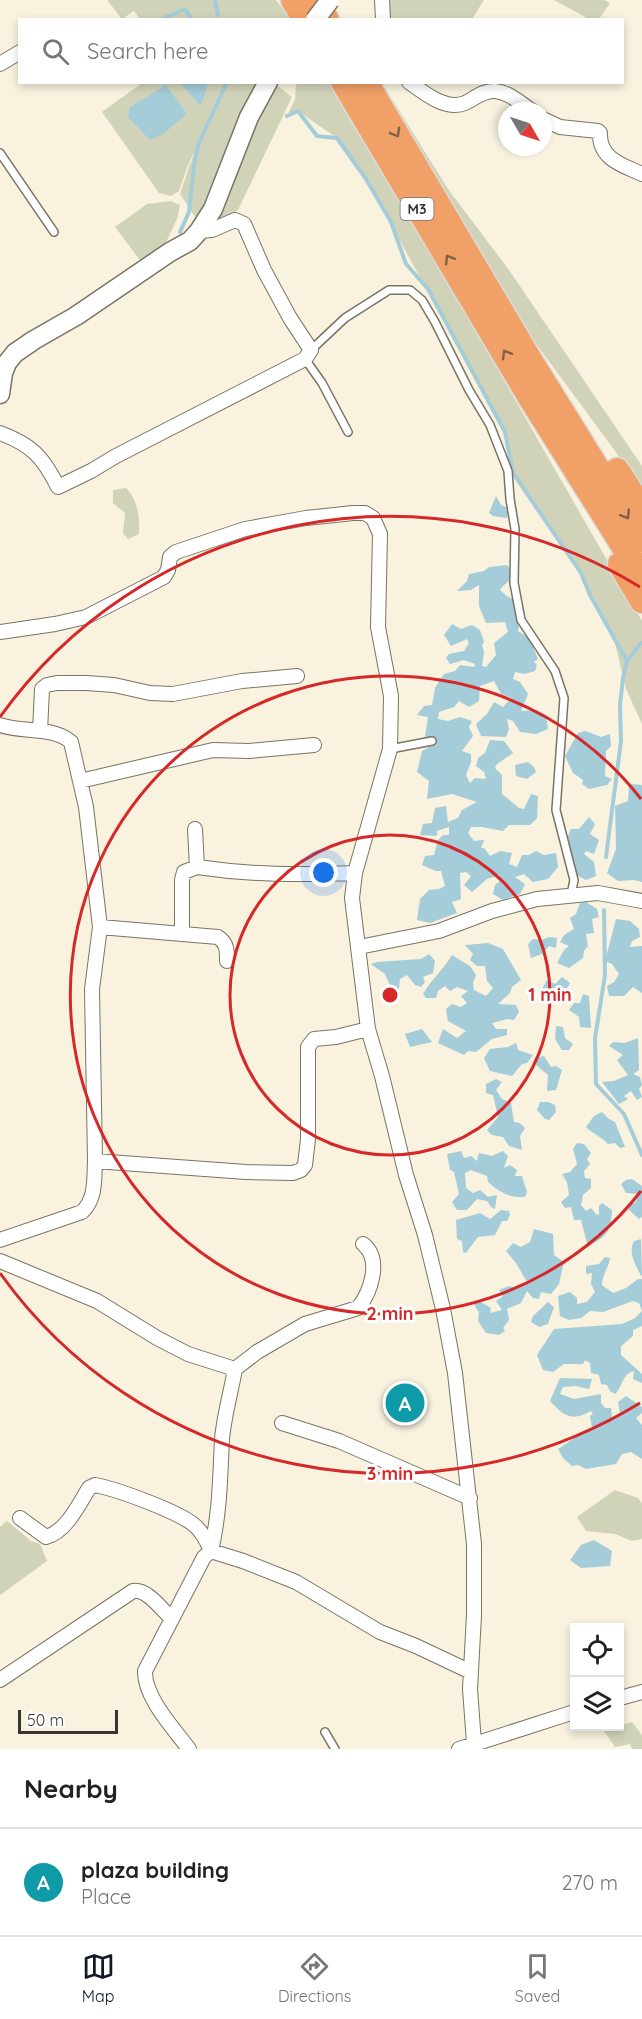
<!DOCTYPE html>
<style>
body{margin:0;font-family:Quicksand,sans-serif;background:#f6f6f6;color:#222}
.controls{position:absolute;right:18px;bottom:18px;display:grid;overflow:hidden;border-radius:0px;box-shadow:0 3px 9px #0003}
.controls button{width:54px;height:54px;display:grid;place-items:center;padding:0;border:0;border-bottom:2px solid #e0e0e0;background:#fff;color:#222;font:30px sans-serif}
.compass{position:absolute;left:498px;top:102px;width:54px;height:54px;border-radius:50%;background:#fff;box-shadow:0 3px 9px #0003;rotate:129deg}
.scale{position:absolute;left:18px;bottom:15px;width:100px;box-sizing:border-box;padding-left:6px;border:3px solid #38352e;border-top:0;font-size:16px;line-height:21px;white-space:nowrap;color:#38352e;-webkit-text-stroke:4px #fff;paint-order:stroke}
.you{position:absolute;left:324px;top:873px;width:21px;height:21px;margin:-15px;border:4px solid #fff;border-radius:50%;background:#1a73e8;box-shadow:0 0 0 9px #1a73e833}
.badge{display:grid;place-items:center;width:39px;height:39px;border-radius:50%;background:#111827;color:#fff;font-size:20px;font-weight:700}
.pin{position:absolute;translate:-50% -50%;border:3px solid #fff;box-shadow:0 2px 6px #0006}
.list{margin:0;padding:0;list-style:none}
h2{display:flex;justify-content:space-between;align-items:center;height:78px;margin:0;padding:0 24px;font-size:26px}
h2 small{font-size:20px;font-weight:400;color:#767676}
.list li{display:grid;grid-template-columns:39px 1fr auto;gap:18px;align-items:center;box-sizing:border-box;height:108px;padding:0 24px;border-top:2px solid #e0e0e0}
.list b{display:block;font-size:22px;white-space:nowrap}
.list p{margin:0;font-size:20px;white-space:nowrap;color:#767676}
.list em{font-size:20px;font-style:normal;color:#767676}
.icon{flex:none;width:33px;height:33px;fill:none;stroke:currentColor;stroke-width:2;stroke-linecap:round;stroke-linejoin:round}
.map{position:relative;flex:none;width:642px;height:1749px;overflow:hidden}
.search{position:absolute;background:#fff;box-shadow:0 3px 9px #0003;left:18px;right:18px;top:18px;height:66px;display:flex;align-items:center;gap:15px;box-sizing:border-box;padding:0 21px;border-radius:0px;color:#767676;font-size:22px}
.sheet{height:186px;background:#fff}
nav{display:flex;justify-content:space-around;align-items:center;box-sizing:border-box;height:84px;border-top:2px solid #e0e0e0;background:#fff;font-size:16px;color:#767676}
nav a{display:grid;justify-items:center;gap:3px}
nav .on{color:#111827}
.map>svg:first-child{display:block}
</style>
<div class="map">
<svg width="642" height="1749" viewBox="0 0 642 1749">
<rect width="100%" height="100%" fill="#f8f2df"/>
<path fill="#d1d3b9" d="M107,0H276L290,19H140L134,11L122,19Z
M389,0H484L472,19L388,20Z
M554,0H604L610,3L599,19H589Z
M142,83H227L209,124L228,83H260L208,201L195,217L180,194L190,164L202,139L188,165L179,191L171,196L159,193L102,112Z
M274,83L292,97L238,210L222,221L218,218L257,115Z
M296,83H329L444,276L642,621V724L626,689L613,635L577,569L513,473L505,432L366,179L337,138L298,111L287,116L295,99Z
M373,83H382L448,189L509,270L642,466V491L615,451L486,276Z
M171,201L180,205L177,219L162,251L143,264L115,227L147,204Z
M126,488C138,500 140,518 139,534L128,539L123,533L125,513L113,503V490Z
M615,1490L638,1498L642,1503V1539L632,1541L615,1534L586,1531L577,1517Z
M7,1521L31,1541L40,1544L47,1561L0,1595V1527Z
M632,1722L642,1735V1749H632L630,1744L615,1747L604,1731Z"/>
<path fill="#a4ccd9" d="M180,83H208L201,106Z
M166,85L187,114L163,134L150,140L128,117L130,107Z
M496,496L501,505L510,509L507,518L493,516L489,513Z
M507,565L512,571L511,579L503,586L500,590L508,597L516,600L520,611L515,618L517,620L520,616L518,631L529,638L538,659L534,662L537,665L535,671L524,674L515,672L513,679L520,682L528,694L521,711L537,710L546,715L548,729L536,734L520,732L513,721L507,719L509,729L506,737L481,736L476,724L487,714L494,702L503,707L511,698L501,694L494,681L480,686L479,701L469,707L459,701L454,707L439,712L438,719L448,721L460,717L472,721L469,727L473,736L462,751L471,754V762L466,775L470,783L475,778L486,779L484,772L476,766L478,758L485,753L490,740L504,741L513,753L497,764L495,768L502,775V794L519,808L524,809L531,794L538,796L537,818L530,825H509L503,831L482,827H471L468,833L474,841L484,840L481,848H484L490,856L500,851L512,853L509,864L517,867L522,855H529L536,851L544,855L556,853L558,867L548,879L533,882L524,874L515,877L525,884L520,894L503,900L493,894L495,885L501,880L499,875L487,879L472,892L464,885L471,876L466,872L460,873L461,899L452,902L457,913L430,923L417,920L420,899L429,890L439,889L445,886L441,871H436L422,865L425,856L434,855L438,840L443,835H449V827L437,831V836L420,835L423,824L432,823L435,808L446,806L448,822L458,818L462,810L477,802L452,794L427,799L429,781L417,772L422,751L433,745L435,739L425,737L428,717L417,715L424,706L432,705L435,688L444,674L455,671L460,665L474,667L475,664L464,660L450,664L446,658L449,654L464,651L469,643L467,639L451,646L444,635L452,624L461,629L472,625L480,630L484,642L482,645L484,652L482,666L486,667L496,655L494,643L508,632L505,622L486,623L479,606V585L471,590L457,591L467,581L469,574L484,571L489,567Z
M585,731L601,737L610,734L611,746L606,751L605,776L612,779L607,785L589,789L582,784L583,780L573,773L565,756L578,733Z
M528,762L534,767L536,772L527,779L516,776L515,765Z
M629,784L642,785V882L634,880L618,881L607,873L616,849L615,806L628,801Z
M589,817L595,824L590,834L599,840L594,854L586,851L584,854L594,862L596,876L586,880L575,874L569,852L570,848L566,841L571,829H579Z
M586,902L597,909L599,917L592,919L594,933L586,934L588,946L584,951L583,958L569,968L557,963L564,950L569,946L560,942L564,935L574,929L570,918L576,914L580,903Z
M616,919L630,921L639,929L640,937L632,941L630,947L642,946V993L633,987L624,996H609L607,986L614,982L619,974L612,964L605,961Z
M549,937L557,938L556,948L549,946L542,954L531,958L528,944L533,939L541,940Z
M488,943L503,949L521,980L512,987L510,993L498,1004L516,1005L519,1012L514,1020L508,1019L492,1023L496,1029H507V1035L492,1039L476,1052L468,1051L464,1055L438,1043L443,1029L457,1038L466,1031L448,1021L446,1009L452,1004L461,1007L467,1003L461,996L468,991L457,987L450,991L445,986L438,991L436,998H426L423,994C431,980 443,970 452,955L470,966L476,975L473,983L474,990L486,996L493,988L487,981L485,966H477L470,960L473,954L465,945Z
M429,954L435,961L433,973L423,977L425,982L421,987L415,985L407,975L400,979L399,989L391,988L385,974L371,964L377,962L421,959Z
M562,977L570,983L565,992L568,995L561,1002L552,997L545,999L539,994L547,980L555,984Z
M583,994L589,996L591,1028L580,1027L579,1017L569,1010L574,1003H580Z
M556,1026L563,1027L565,1038L573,1044L569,1050H562L555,1039Z
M422,1029L432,1042L410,1047L405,1034Z
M638,1038L639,1070L633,1074L640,1077L642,1085L639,1089L642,1097L637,1100L631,1091L624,1096L628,1099L619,1104L602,1082L614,1081L628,1075L617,1060L623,1055L609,1046L613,1042L625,1043Z
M516,1043L518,1050L533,1055L527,1063L522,1064L512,1076L490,1071L484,1058L490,1049L508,1047Z
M544,1056L551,1067L556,1066L562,1070L556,1090L547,1091L548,1075L536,1065L535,1058Z
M496,1079L502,1082L496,1090L502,1099L511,1103L514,1122L520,1123L525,1128L520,1136L522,1150L509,1146L503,1137L492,1135L487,1130L498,1117L493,1095L486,1093V1084Z
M540,1102H548L555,1105L556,1112L549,1120L545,1119L537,1110Z
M602,1112L609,1119L615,1122L625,1147L620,1148L615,1143L608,1144C601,1136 593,1134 586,1127L594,1116Z
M577,1143L584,1144L591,1153L587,1159L590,1164L584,1171L585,1178L591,1179V1188L583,1195L581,1205L586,1211L591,1208L597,1215L599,1214V1206L602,1203L612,1210C611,1232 608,1235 588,1247L581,1220H574L571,1207L565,1208L561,1202L569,1195L567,1182L562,1174L570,1172L577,1164L573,1149Z
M461,1151L464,1158L471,1156L477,1161L479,1153L492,1156L503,1151L508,1156L504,1168L510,1165L517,1170L515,1176H522L527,1192L525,1197C510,1198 500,1193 488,1182L487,1176L471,1170L465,1173L466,1188L473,1193L480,1190L488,1197L497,1195L495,1209L491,1207L487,1201L477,1199L467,1210H457L452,1202L459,1194L454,1172L450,1170L447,1154Z
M632,1179L642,1186V1217L639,1219L627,1208L628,1203H635L639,1194L626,1193L621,1184L626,1180Z
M501,1210L509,1211L510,1215L507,1221H502L495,1235L478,1237L466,1253L463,1252L462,1241L457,1239L456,1220L480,1213L490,1219Z
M534,1229L553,1234L554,1255L564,1262L559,1284L551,1294L541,1292L539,1299L533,1298L527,1291L521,1303L507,1309L509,1320L503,1328L505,1331L499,1335L486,1333L478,1321L479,1312L474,1305L479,1301L491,1308L490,1313L502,1310L496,1301L503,1296L499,1290L509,1286C516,1289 521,1287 527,1282L516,1263L506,1251L513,1243L521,1247L530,1242Z
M641,1239L642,1275L641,1276C635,1263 628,1253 634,1241Z
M605,1257L610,1258C608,1270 603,1272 602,1285L613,1293L626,1288L638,1279H642V1311L639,1303L633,1301L603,1312L590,1311L581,1318L569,1320L560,1316L558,1296L570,1292L577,1298V1304L587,1302L595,1292L591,1284L592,1273L586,1274V1266L599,1264Z
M548,1302L554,1307L548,1324L539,1327L531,1322L533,1316Z
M642,1311V1326L633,1330V1336L621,1346V1355L642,1374V1383L633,1379L634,1371C622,1374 623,1386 615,1394L610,1391L607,1385L601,1384L599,1375L591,1373L590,1363L585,1360L583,1364H564L553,1372L543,1370L537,1355L554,1329L622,1324L635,1318Z
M560,1378L592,1379L589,1389L576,1386L563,1387L560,1394L574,1399L601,1394V1403L605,1408H611L612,1418L620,1413L618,1402L626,1396L642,1407V1413L636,1418L642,1425V1459L631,1452L622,1454L616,1464L586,1469L578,1465L572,1466L563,1458L558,1449C570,1442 579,1433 592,1427L590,1416L593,1414L591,1411C571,1422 564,1416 550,1401Z
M594,1540L612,1551L610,1566L581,1568L570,1560L581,1545Z"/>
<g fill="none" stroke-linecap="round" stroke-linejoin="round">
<path stroke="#a4ccd9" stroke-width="4" d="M215,0L218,15
M160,20L185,9L192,20
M287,116L298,111L317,136L337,138L366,179L391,222L406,264L428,289L505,432L513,473L581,573L590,595L627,661
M180,232L189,212L195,159L199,143L227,82
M606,857L621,741L620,705L623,678L627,661L641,643
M604,910L605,975L595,1038L596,1084L624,1114L642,1155"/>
<g stroke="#797463" stroke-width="10">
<path id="lane" d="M0,153L54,232
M311,350L345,318L389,290H410L422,300L435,322L469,390L490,425L508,471L510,499L515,529L514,583L521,620L555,671L564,698L556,810L574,880L571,895
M305,359L322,383L348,432
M390,749L432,741
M325,1732L335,1749"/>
</g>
<g stroke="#797463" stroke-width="16">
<path id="street" d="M382,0L383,20
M0,64L20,52
M409,82C424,93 446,111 465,103C474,99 483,90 495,91C509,92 520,103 532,111
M543,119L560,127L598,131L600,133C599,159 622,165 642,174
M0,433C32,445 43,457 58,487L91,471L116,456L305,359L311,350L290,318L264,270L244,224L235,220L212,230L199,231
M0,632L55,624L86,617L164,577L168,570L170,557L176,552L245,529L306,518L353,513H365L373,518L380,534L378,627L391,696L390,749L355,873L352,898L368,1029L382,1076L406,1175L425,1235L443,1309L455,1373L474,1544V1615L470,1689L474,1743
M0,725C22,733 53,726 71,742L86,807L100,927L92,989L95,1161
M40,731L42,689L47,685L57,683H86L114,685L150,693L173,694L242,681L297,676
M80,781L213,750L249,751L314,745
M195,829L197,867C251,875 300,875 355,873
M100,927L218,937C227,943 227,950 227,961
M182,933V880L184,872L197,867
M359,947L439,931L492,911L537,899L598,893L642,901
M0,1240L82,1212C96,1199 94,1180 95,1161L246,1172L293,1173L301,1170L305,1165L308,1139V1047L314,1039L336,1037L368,1029
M0,1261L97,1301L157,1338L188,1354L235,1369C231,1392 224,1416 222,1439C220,1479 220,1512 211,1551L243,1561L296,1582L380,1632L416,1646L471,1672
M235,1369L257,1352L305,1324L358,1308C371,1292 382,1259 363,1244
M282,1423L339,1441L470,1498
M20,1518L46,1537C66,1532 79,1504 89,1488L95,1485C117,1489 176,1511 193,1524C202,1531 207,1541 211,1551L204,1557L145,1671C144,1697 174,1729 189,1749
M0,1680L133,1591C148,1589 162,1610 172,1619
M620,1698L642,1692
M459,1749L574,1712"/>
</g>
<g stroke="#797463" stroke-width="21">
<path id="secondary" d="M0,394L3,373L7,363L15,353L34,340L76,316L170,252L190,241L199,231L213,209L249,117L268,82"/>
</g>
<g stroke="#dbdbd9" stroke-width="27">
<path id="highway" d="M293,0L305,20
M315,0L327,20
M343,82L529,396L642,576
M366,82L529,358L642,540
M617,470L642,508
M620,564L642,601"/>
</g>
<use href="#lane" stroke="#fff" stroke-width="7"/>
<use href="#street" stroke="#fff" stroke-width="14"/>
<use href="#secondary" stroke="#fff" stroke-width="18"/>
<use href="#highway" stroke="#f1a068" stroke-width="24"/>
<g stroke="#797463" stroke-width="21" stroke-linecap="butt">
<path id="secondary-bridge" d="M315,20L330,0"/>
</g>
<use href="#secondary-bridge" stroke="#fff" stroke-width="18"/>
</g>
<defs><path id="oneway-chevron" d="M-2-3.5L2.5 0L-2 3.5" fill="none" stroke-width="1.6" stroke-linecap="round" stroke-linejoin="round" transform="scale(1.5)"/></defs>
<g stroke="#826045">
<use href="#oneway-chevron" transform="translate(396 133) rotate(60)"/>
<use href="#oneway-chevron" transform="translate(449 259) rotate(-122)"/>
<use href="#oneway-chevron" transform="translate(506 354) rotate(-121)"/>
<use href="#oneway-chevron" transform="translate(626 515) rotate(58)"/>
</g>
<g fill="none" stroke="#d62828" stroke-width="3">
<circle cx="390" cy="995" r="160"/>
<path d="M641 1191A319 319 0 1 1 641 799"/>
<path d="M640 1403A479 479 0 0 1 0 1273M0 717A479 479 0 0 1 640 587"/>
</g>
<g text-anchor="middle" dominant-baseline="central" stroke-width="6" stroke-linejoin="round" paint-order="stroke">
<rect fill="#fff" stroke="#74726d" stroke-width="1.5" x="400.5" y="198" width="33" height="22" rx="4.5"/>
<g font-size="14" font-weight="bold" fill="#38352e">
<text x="417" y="209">M3</text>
</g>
</g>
<circle cx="390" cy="995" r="9" fill="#d62828" stroke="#fff" stroke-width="3"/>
<g font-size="18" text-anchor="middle" font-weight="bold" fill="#d62828" stroke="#fff" stroke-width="6" stroke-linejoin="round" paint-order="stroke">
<text x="550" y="1001">1 min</text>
<text x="390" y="1320">2 min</text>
<text x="390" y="1480">3 min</text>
</g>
</svg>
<div class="controls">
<button><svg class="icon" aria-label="locate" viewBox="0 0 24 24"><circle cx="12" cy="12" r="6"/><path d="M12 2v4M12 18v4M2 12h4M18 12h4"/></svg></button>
<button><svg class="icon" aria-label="layers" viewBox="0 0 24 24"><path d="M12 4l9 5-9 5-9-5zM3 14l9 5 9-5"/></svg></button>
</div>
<svg class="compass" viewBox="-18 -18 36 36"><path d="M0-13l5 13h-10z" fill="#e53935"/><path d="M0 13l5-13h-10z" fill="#767676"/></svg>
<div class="scale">50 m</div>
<div class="you"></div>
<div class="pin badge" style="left:405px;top:1403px;background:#0f9aa8">A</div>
<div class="search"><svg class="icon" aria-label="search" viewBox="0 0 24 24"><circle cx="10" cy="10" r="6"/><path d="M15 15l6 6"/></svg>Search here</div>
</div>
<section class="sheet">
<h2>Nearby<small></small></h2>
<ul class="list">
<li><span class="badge" style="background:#0f9aa8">A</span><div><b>plaza building</b><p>Place</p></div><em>270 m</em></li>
</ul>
</section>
<nav>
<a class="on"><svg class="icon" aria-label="map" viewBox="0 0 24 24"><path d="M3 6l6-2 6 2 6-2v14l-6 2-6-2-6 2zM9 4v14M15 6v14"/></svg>Map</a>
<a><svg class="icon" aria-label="directions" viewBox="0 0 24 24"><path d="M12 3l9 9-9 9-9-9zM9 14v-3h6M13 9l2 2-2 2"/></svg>Directions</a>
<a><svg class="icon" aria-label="saved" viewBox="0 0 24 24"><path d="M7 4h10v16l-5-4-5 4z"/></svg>Saved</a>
</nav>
